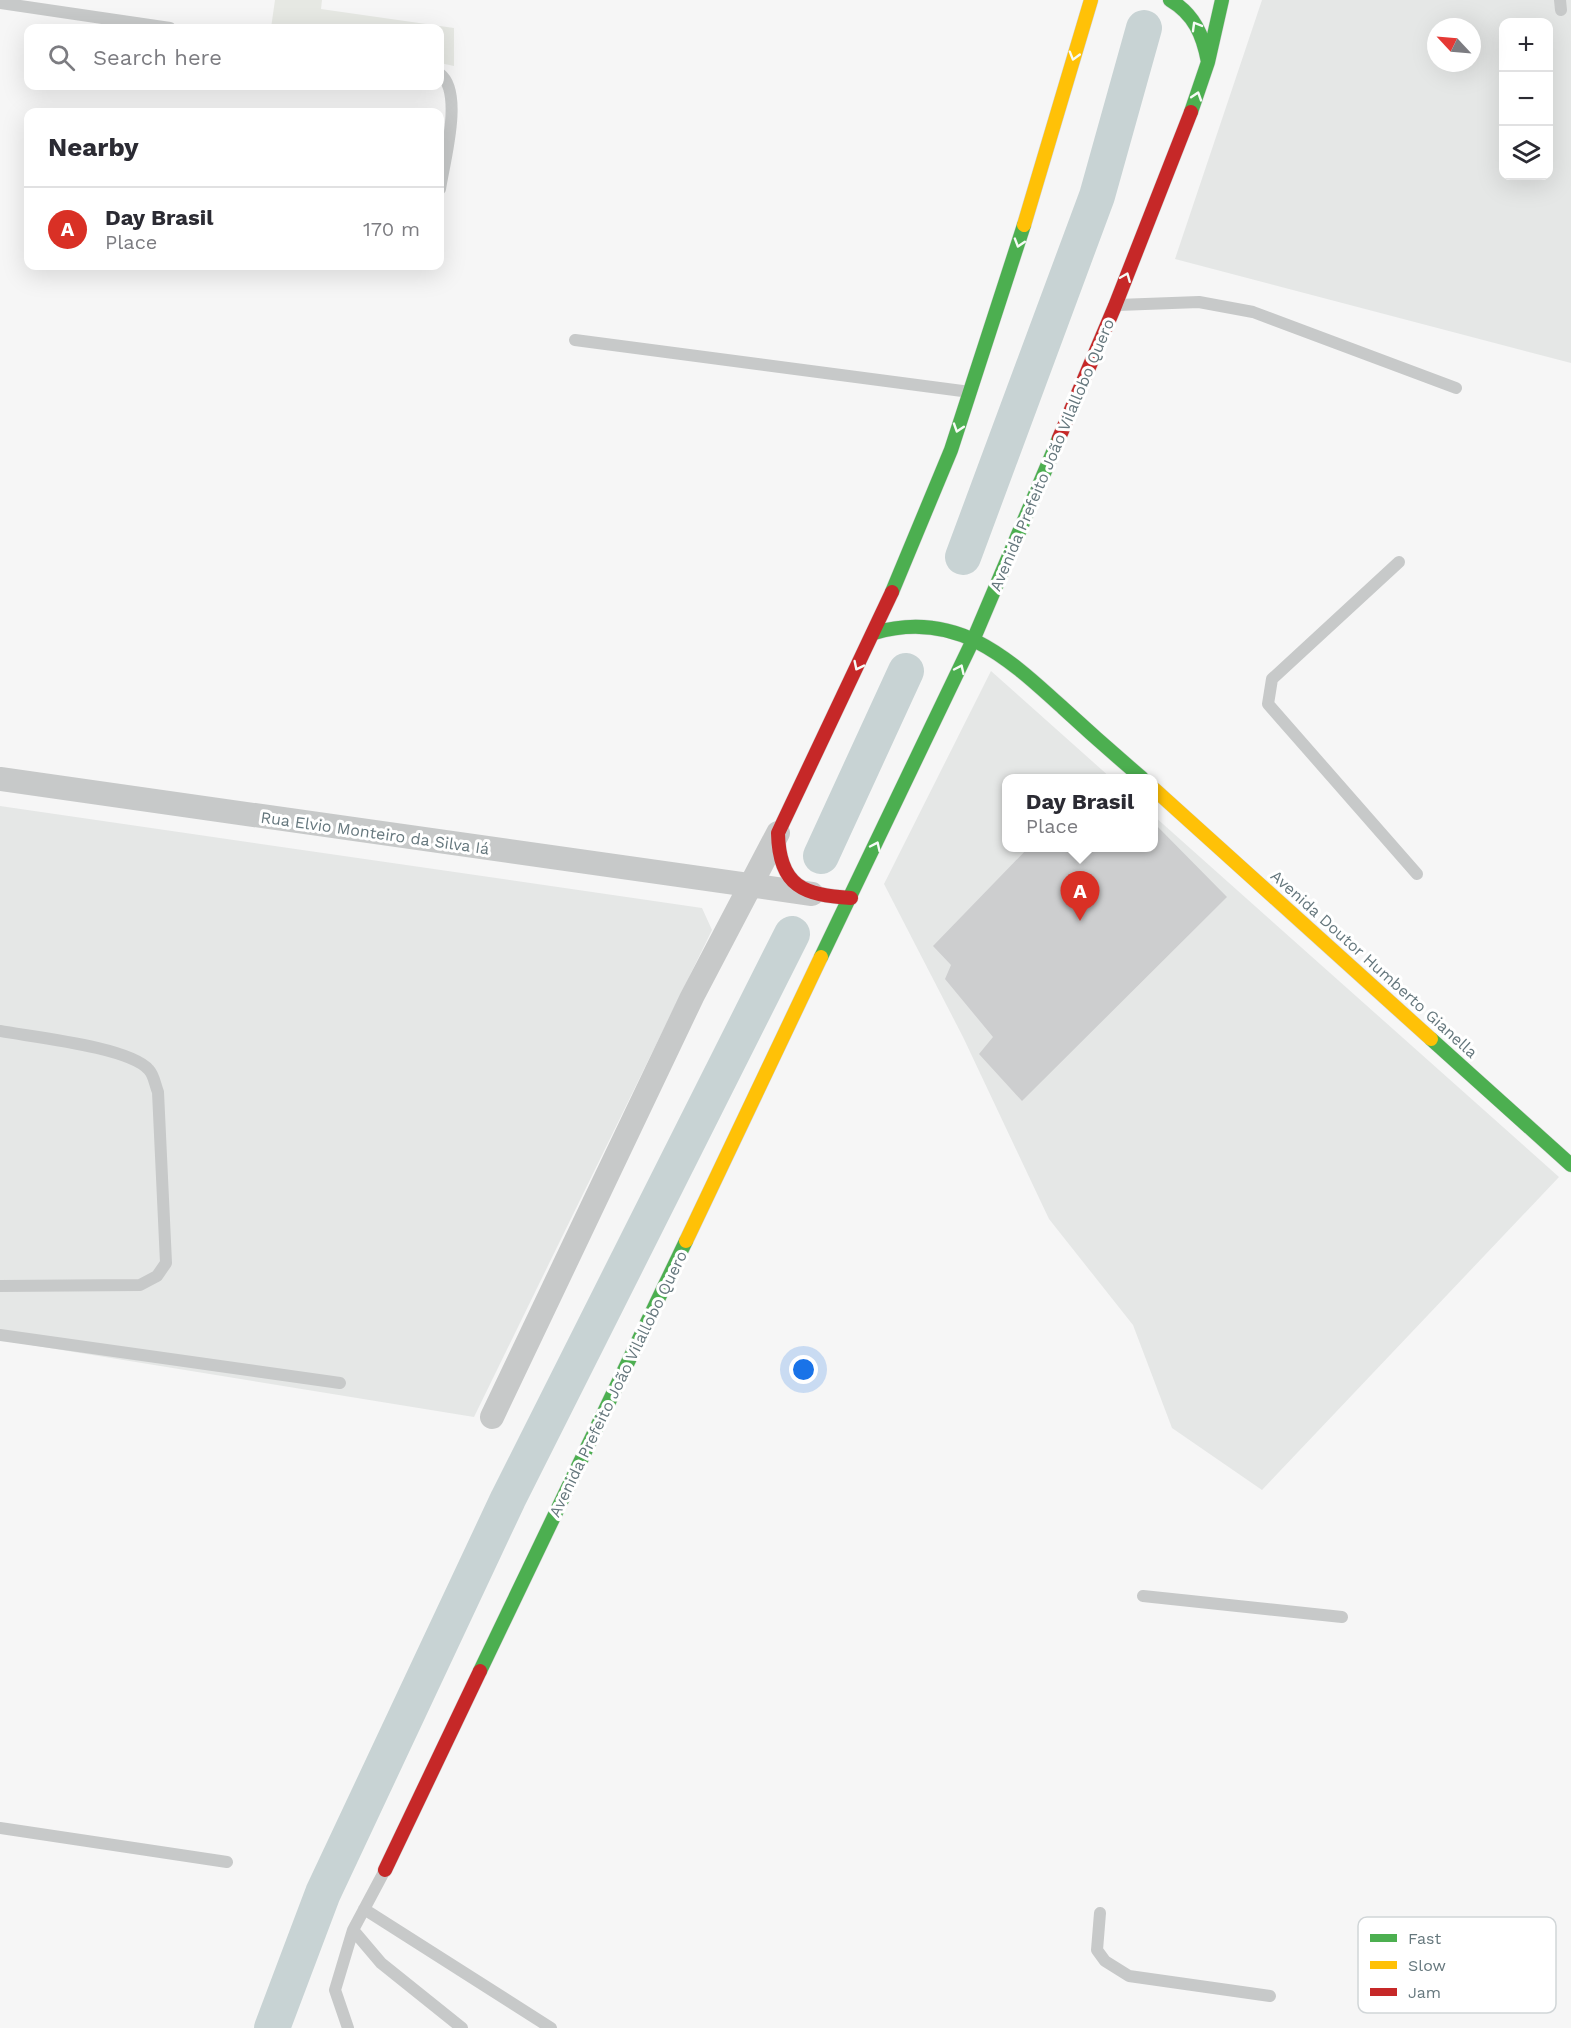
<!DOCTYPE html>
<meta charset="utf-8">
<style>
body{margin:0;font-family:"Work Sans",sans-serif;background:#f7f7f7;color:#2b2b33}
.controls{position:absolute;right:18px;top:18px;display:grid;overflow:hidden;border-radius:12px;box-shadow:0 6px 24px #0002}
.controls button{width:54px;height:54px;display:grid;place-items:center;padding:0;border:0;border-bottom:2px solid #e1e1e2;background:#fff;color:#2b2b33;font:30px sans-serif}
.compass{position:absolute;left:1427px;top:18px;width:54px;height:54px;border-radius:50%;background:#fff;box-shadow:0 6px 24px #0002;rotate:296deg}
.you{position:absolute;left:804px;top:1370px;width:21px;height:21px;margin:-15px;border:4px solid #fff;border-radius:50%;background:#1a73e8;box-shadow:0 0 0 9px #1a73e833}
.badge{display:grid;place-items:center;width:39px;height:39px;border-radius:50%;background:#d93025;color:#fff;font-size:20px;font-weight:700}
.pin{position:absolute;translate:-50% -50px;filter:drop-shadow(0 2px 3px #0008)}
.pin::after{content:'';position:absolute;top:32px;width:21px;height:18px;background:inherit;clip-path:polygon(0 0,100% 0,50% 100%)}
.popup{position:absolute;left:1002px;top:774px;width:156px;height:78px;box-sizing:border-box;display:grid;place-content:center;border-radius:12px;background:#fff;filter:drop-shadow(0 2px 4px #0005);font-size:20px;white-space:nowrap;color:#7c7c81}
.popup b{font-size:22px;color:#2b2b33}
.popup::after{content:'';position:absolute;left:50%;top:100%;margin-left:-12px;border:12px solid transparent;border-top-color:#fff}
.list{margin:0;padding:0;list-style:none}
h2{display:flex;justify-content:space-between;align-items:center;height:78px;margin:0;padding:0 24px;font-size:26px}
h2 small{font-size:20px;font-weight:400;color:#7c7c81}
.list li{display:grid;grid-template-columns:39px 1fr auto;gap:18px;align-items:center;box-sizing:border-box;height:84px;padding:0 24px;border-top:2px solid #e1e1e2}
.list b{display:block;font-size:22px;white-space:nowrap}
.list p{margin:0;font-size:20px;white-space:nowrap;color:#7c7c81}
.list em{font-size:20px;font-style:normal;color:#7c7c81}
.icon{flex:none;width:33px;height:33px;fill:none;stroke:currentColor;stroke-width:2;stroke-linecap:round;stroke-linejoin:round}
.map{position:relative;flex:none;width:1571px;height:2028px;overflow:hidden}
.search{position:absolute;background:#fff;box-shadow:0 6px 24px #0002;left:24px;top:24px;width:420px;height:66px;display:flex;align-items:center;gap:15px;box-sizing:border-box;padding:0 21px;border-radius:12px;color:#7c7c81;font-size:22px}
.panel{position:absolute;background:#fff;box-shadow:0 6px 24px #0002;left:24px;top:108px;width:420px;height:162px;border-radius:12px}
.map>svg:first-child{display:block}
</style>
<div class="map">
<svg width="1571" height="2028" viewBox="0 0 1571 2028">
<rect width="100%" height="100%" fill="#f6f6f6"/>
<path fill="#e5e7e6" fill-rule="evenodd" d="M1262,0H1571V363L1175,259ZM1504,22H1548V176H1504ZM1436,27H1472V63H1436Z
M991,671L1111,778H1006V848H1154V816L1559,1177L1262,1490L1172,1428L1133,1325L1049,1219L963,1037L884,884Z
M0,806L702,908L712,930L474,1417L0,1340Z"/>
<path fill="#e6e8e3" d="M275,0H322L321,9L454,28V66L440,63V28H271Z"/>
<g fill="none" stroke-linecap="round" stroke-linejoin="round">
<path stroke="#c8d3d4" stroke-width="36" d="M963,557L1097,196L1144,28
M821,856L906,671
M272,2028L323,1893L508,1499L792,934"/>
</g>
<path fill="#cdcecf" d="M1154,823L1227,897L1022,1101L979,1054L993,1037L945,979L951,965L933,946L1028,848H1154Z"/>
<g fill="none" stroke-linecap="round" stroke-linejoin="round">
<g stroke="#d2d3d4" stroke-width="15">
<path id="fast" d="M1170,0C1194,14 1203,35 1208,62
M1191,112L1208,62L1222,0
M892,592L951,450L1024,225
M874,633C956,609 1007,657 1063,708C1089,732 1115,755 1142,778
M821,957L974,638L1059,438
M1431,1039L1571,1165
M480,1671L686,1241"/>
</g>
<g stroke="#d2d3d4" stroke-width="15">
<path id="slow" d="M1024,225L1091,0
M1154,789L1431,1039
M686,1241L821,957"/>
</g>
<g stroke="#d2d3d4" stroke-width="15">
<path id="jam" d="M1059,438L1115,306L1191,112
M851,898C804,895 779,887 778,833L892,592
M385,1870L480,1671"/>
</g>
<path stroke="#c7c9c9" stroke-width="12" d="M1560,0L1561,10
M0,3L170,28
M440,74C464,92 444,162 440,189
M1118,305L1199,302L1253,312L1456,388
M575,340L970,392
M1399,562L1272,679L1268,704L1417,874
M0,1031C32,1037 130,1047 149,1070C154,1075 155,1085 158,1092L166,1263L157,1276L140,1285L0,1286
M0,1335L340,1383
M1143,1596L1342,1617
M0,1828L227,1862
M385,1870L353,1930L381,1963L462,2028
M364,1909L551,2028
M1100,1913L1097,1950L1105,1961L1129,1976L1270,1996
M348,2028L335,1990L353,1930"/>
<path stroke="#c7c9c9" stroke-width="24" d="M0,779L812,894
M492,1417L692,997L778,833"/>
<use href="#fast" stroke="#4caf50" stroke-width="14"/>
<use href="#slow" stroke="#ffc107" stroke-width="14"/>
<use href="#jam" stroke="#c62828" stroke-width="14"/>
</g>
<defs><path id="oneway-chevron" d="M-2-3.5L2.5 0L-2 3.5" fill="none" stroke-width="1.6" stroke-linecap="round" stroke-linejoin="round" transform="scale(1.5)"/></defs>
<g stroke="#f6fbf6">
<use href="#oneway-chevron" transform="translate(1196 26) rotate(-120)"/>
<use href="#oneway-chevron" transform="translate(1074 56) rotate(106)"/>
<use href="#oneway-chevron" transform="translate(1197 96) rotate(-72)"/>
<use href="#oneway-chevron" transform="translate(1019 243) rotate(107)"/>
<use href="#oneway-chevron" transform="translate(1126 277) rotate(-68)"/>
<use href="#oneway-chevron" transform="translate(958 428) rotate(108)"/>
<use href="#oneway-chevron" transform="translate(858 666) rotate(116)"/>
<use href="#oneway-chevron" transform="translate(960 669) rotate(-65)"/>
<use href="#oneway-chevron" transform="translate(876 846) rotate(-65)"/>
</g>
<g text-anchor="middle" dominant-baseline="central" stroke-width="6" stroke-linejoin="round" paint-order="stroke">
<g font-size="16" fill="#65777d" stroke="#fff">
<text transform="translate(1052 455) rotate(-67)">Avenida Prefeito João Vilallobo Quero</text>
<text transform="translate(375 833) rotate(8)">Rua Elvio Monteiro da Silva Iá</text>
<text transform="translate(1374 964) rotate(42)">Avenida Doutor Humberto Gianella</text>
<text transform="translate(618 1384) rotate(-64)">Avenida Prefeito João Vilallobo Quero</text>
</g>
</g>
<rect x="1358" y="1917" width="198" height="96" rx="9" fill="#fff" stroke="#d1d6d8" stroke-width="1.5"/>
<rect x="1370" y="1934" width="27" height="8" fill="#4caf50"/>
<rect x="1370" y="1961" width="27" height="8" fill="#ffc107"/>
<rect x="1370" y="1988" width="27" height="8" fill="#c62828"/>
<g font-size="16" fill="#65777d">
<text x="1408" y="1944">Fast</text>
<text x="1408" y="1971">Slow</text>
<text x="1408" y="1998">Jam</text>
</g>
</svg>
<div class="controls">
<button>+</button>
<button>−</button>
<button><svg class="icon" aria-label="layers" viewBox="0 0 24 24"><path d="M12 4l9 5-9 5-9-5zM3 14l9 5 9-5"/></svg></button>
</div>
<svg class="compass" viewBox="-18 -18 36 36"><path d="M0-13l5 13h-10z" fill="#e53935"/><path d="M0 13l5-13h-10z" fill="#7c7c81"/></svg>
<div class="you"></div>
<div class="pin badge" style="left:1080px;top:921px">A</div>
<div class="popup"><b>Day Brasil</b>Place</div>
<div class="search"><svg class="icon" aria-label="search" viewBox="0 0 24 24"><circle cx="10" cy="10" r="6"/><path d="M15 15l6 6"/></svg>Search here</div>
<section class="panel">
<h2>Nearby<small></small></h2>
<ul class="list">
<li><span class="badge">A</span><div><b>Day Brasil</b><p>Place</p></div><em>170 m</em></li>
</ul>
</section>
</div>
